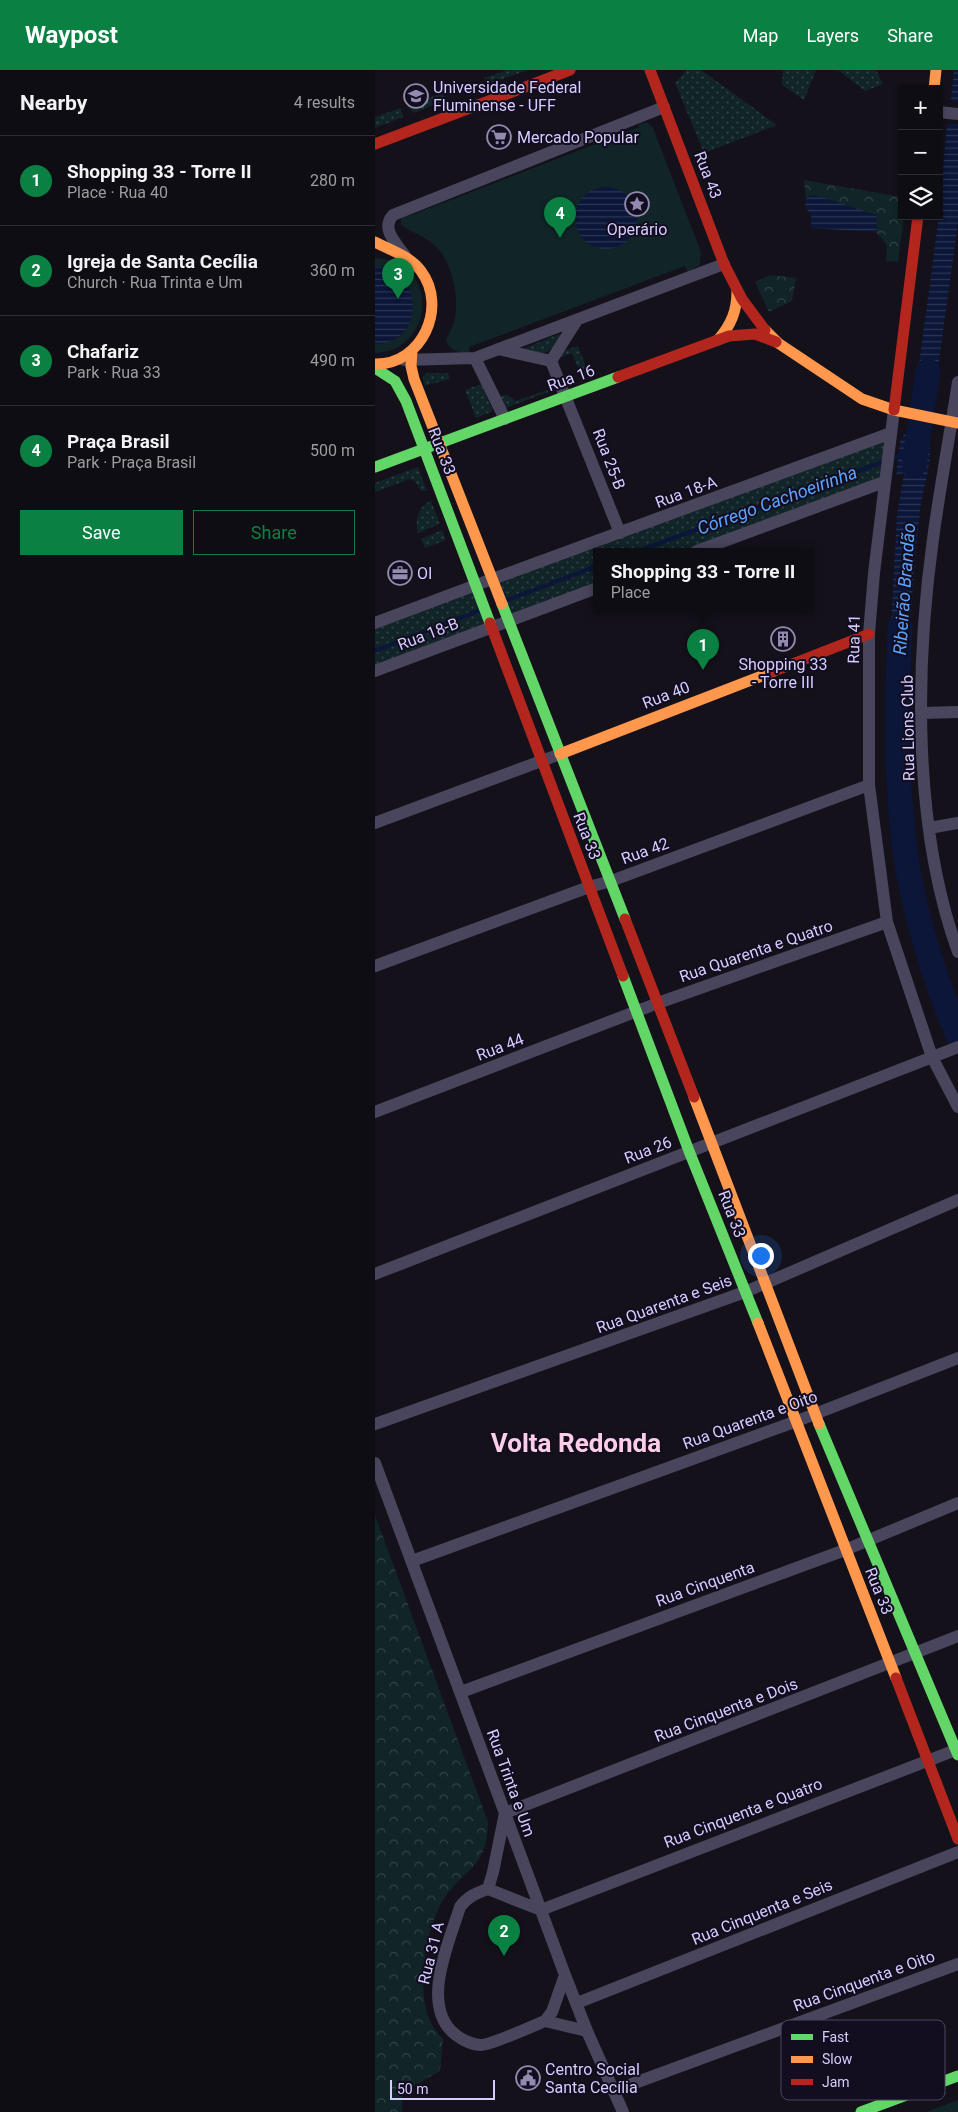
<!DOCTYPE html>
<meta charset="utf-8">
<style>
body{margin:0;font-family:Roboto,sans-serif;background:#18161d;color:#f1f3f6}
.controls{position:absolute;right:15px;top:15px;display:grid;overflow:hidden;border-radius:0px;box-shadow:0 1px 4px #0004}
.controls button{width:45px;height:45px;display:grid;place-items:center;padding:0;border:0;border-bottom:1px solid #2f2d34;background:#0f0d14;color:#f1f3f6;font:25px sans-serif}
.scale{position:absolute;left:15px;bottom:12px;width:105px;box-sizing:border-box;padding-left:5px;border:2px solid #d6ccfe;border-top:0;font-size:14px;line-height:18px;white-space:nowrap;color:#d6ccfe;-webkit-text-stroke:4px #120d1f;paint-order:stroke}
.you{position:absolute;left:385px;top:1185px;width:18px;height:18px;margin:-12px;border:4px solid #fff;border-radius:50%;background:#1a73e8;box-shadow:0 0 0 8px #1a73e833}
.badge{display:grid;place-items:center;width:32px;height:32px;border-radius:50%;background:#0b8043;color:#fff;font-size:16px;font-weight:700}
.pin{position:absolute;translate:-50% -41px;filter:drop-shadow(0 1px 2px #0008)}
.pin::after{content:'';position:absolute;top:26px;width:18px;height:15px;background:inherit;clip-path:polygon(0 0,100% 0,50% 100%)}
.popup{position:absolute;left:218px;top:478px;width:220px;height:65px;box-sizing:border-box;display:grid;place-content:center;border-radius:0px;background:#0f0d14;filter:drop-shadow(0 1px 4px #0005);font-size:16px;white-space:nowrap;color:#9b9ca0}
.popup b{font-size:19px;color:#f1f3f6}
.popup::after{content:'';position:absolute;left:50%;top:100%;margin-left:-10px;border:10px solid transparent;border-top-color:#0f0d14}
.list{margin:0;padding:0;list-style:none}
h2{display:flex;justify-content:space-between;align-items:center;height:65px;margin:0;padding:0 20px;font-size:21px}
h2 small{font-size:16px;font-weight:400;color:#9b9ca0}
.list li{display:grid;grid-template-columns:32px 1fr auto;gap:15px;align-items:center;box-sizing:border-box;height:90px;padding:0 20px;border-top:1px solid #2f2d34}
.list b{display:block;font-size:19px;white-space:nowrap}
.list p{margin:0;font-size:16px;white-space:nowrap;color:#9b9ca0}
.list em{font-size:16px;font-style:normal;color:#9b9ca0}
.actions{display:flex;gap:10px;padding:15px 20px}
.actions a{flex:1;padding:11px 0;border:1px solid #0b8043;border-radius:0px;text-align:center;font-size:18px;color:#0b8043}
.actions .main{background:#0b8043;color:#fff}
.icon{flex:none;width:28px;height:28px;fill:none;stroke:currentColor;stroke-width:2;stroke-linecap:round;stroke-linejoin:round}
.map{position:relative;flex:none;width:583px;height:2042px;overflow:hidden}
header{display:flex;align-items:center;gap:30px;box-sizing:border-box;height:70px;padding:0 25px;background:#0b8043;color:#fff}
header strong{font-size:24px}
nav{display:flex;gap:28px;margin-inline-start:auto;font-size:18px}
main{display:flex}
aside{flex:1;background:#0f0d14}
.map>svg:first-child{display:block}
</style>
<header>
<strong>Waypost</strong>
<nav><a>Map</a><a>Layers</a><a>Share</a></nav>
</header>
<main>
<aside>
<h2>Nearby<small>4 results</small></h2>
<ul class="list">
<li><span class="badge">1</span><div><b>Shopping 33 - Torre II</b><p>Place · Rua 40</p></div><em>280 m</em></li>
<li><span class="badge">2</span><div><b>Igreja de Santa Cecília</b><p>Church · Rua Trinta e Um</p></div><em>360 m</em></li>
<li><span class="badge">3</span><div><b>Chafariz</b><p>Park · Rua 33</p></div><em>490 m</em></li>
<li><span class="badge">4</span><div><b>Praça Brasil</b><p>Park · Praça Brasil</p></div><em>500 m</em></li>
</ul>
<div class="actions"><a class="main">Save</a><a>Share</a></div>
</aside>
<div class="map">
<svg width="583" height="2042" viewBox="0 0 583 2042">
<defs>
<pattern id="grass-dots" width="8" height="8" patternUnits="userSpaceOnUse" patternTransform="scale(1.25)"><rect width="8" height="8" fill="#112427"/><path d="M2 2h.1M6 6h.1" fill="none" stroke="#334347" stroke-width="1.8" stroke-linecap="round"/></pattern>
<pattern id="forest-crowns" width="20" height="18" patternUnits="userSpaceOnUse" patternTransform="scale(1.25)"><rect width="20" height="18" fill="#112427"/><path d="M2 6a3 3 0 1 1 6 0M12 15a3 3 0 1 1 6 0" fill="none" stroke="#334347"/></pattern>
<pattern id="water-rules" width="6" height="5" patternUnits="userSpaceOnUse" patternTransform="scale(1.25)"><rect width="6" height="5" fill="#0b1638"/><path d="M0 2.5h6" fill="none" stroke="#2e3756"/></pattern>
</defs>
<rect width="100%" height="100%" fill="#14111b"/>
<path fill="url(#grass-dots)" d="M132,0H153L112,15L109,8Z
M312,0H326L402,55L329,83L300,13Z
M408,0H441L429,30L407,15Z
M463,0H501L508,14L490,21Z
M67,23L71,30L39,43L32,36Z
M26,38L28,47L0,58V47Z
M184,264L186,265C171,287 173,285 147,279Z
M203,276L214,305L207,308L197,283L184,288L188,281Z
M51,303H73L75,309L49,316L48,307Z
M106,314L118,341L101,348L90,320Z
M172,320L176,321L130,338L125,326L132,325L141,331Z
M516,363L509,412L322,481H222V518L133,551L117,509Z
M43,397L52,421H46L40,411L35,409L0,422V413Z
M56,431L65,454L43,463C40,450 42,437 56,431Z
M67,460L71,470L50,478L46,469Z
M101,515L117,557L0,601V553Z"/>
<path fill="url(#forest-crowns)" d="M429,110L527,127V146H529L523,192L511,191L512,175L501,162L502,145L434,126L431,129Z
M395,205L421,208L417,231L394,242L380,212Z
M0,1445L113,1752C113,1798 88,1799 68,1830C49,1861 35,1943 68,1968L65,2001L27,2023V2042H0Z"/>
<path fill="#112427" d="M272,52L278,58L326,182L325,195L313,202L310,196L94,277L95,284C85,283 74,281 71,270C74,262 79,256 80,248C84,227 77,189 59,175C50,167 39,163 29,157L26,154V147L33,142L34,146L264,57V54Z
M0,188C5,189 11,189 16,190C66,208 53,282 0,283Z
M583,2030V2042H551Z"/>
<path fill="url(#water-rules)" d="M579,0H583V32L576,31Z
M572,54H583V152L558,335L539,332L564,146Z
M200 148a31 31 0 1 1 62 0a31 31 0 1 1-62 0Z
M440,125L502,145L501,162L436,158V144L430,138L431,129L434,126Z
M0,197C50,196 51,275 0,274Z
M532,359L553,361C560,388 548,415 545,441C539,491 536,541 534,591H514L522,446L529,403L521,405L525,371Z"/>
<path fill="#14111b" d="M533,357L554,359L556,362L532,359L525,371L521,405L519,406L523,370Z"/>
<g fill="none" stroke-linecap="round" stroke-linejoin="round">
<path stroke="#0b1638" stroke-width="4.5" d="M263,481L527,385
M130,531L222,496
M0,581L106,540"/>
<path stroke="#0b1638" stroke-width="25" d="M539,395L553,301
M525,557C522,632 520,706 530,780C539,844 559,907 583,966"/>
<path stroke="#49455c" stroke-width="12" d="M564,42L583,44
M30,186C22,174 5,159 18,145L289,37
M123,279L176,291
M100,288L130,349
M29,290L100,288L349,194
M176,291L245,463
M176,291L202,250
M583,312C575,364 565,417 558,469C540,599 538,758 583,882
M519,340L499,503L494,564V715L512,852L557,987L583,1037
M322,481L509,412
M0,553L101,515L516,363
M0,601L222,518
M547,643L583,642
M0,753L185,684
M554,758L583,753
M0,896L214,817L236,811L494,715
M0,1042L283,933L512,852
M0,1204L583,977
M0,1354L370,1222L583,1130
M0,1393L190,1905L212,1961L248,2042
M37,1491L422,1351L583,1288
M86,1622L470,1480L583,1433
M113,1819L118,1802L130,1743L583,1566
M190,1905L177,1942L170,1951C158,1956 116,1975 106,1975C98,1975 87,1970 81,1965C44,1937 74,1873 85,1837C92,1827 101,1823 113,1819L166,1840L583,1679
M202,1933L583,1782
M170,1951L212,1961
M238,2021L583,1894"/>
<path stroke="#63d668" stroke-width="11" d="M0,298L20,311L31,331L115,553
M0,397L243,307
M127,534L250,849
M248,906L314,1081L383,1253
M444,1354L583,1685
M486,2042L583,2006"/>
<path stroke="#ff974d" stroke-width="11" d="M559,19L561,0
M0,172C15,180 35,186 46,201C73,237 47,295 0,294
M390,260L403,273L487,329L519,340L583,353
M343,270C356,255 362,241 362,221
M37,281L36,296L39,309L127,534
M185,684L397,602
M319,1027L444,1354
M383,1253L521,1608"/>
<path stroke="#b3261e" stroke-width="11" d="M275,0L349,194L367,229L390,260
M0,74L195,0
M243,307L354,266L380,264L401,272
M519,340L543,146
M115,553L248,906
M397,602L494,564
M250,849L319,1027
M521,1608L583,1769"/>
</g>
<defs>
<g id="university-ring" transform="scale(1.25)"><circle r="9.5" fill="#120d1f" stroke="#928baf" stroke-width="1.5"/><path d="M0-5L7-2L0 1L-7-2ZM-4 1L0 2.5L4 1V4Q0 6-4 4Z" fill="#928baf"/></g>
<g id="supermarket-ring" transform="scale(1.25)"><circle r="9.5" fill="#120d1f" stroke="#928baf" stroke-width="1.5"/><path d="M-6-5.5h2.5l.6 2H6L4.5 2H-2.5L-4.4-4H-6ZM-1.5 3.2a1.3 1.3 0 1 0 .1 0ZM3 3.2a1.3 1.3 0 1 0 .1 0Z" fill="#928baf"/></g>
<g id="sight-ring" transform="scale(1.25)"><circle r="9.5" fill="#120d1f" stroke="#928baf" stroke-width="1.5"/><path d="M0-6L1.8-2.2L6-1.7L2.9 1.2L3.7 5.4L0 3.3L-3.7 5.4L-2.9 1.2L-6-1.7L-1.8-2.2Z" fill="#928baf"/></g>
<g id="office-ring" transform="scale(1.25)"><circle r="9.5" fill="#120d1f" stroke="#928baf" stroke-width="1.5"/><path d="M-6-3h4V-5.5h4V-3h4V5H-6ZM-1-4.5V-3h2v-1.5ZM-6 0V1H6V0Z" fill="#928baf"/></g>
<g id="building-ring" transform="scale(1.25)"><circle r="9.5" fill="#120d1f" stroke="#928baf" stroke-width="1.5"/><path d="M-4-6H4V6H1V3H-1V6H-4ZM-2.5-4.3h1.7v1.8h-1.7ZM.8-4.3h1.7v1.8H.8ZM-2.5-1h1.7V.8h-1.7ZM.8-1h1.7V.8H.8Z" fill="#928baf"/></g>
<g id="civic-ring" transform="scale(1.25)"><circle r="9.5" fill="#120d1f" stroke="#928baf" stroke-width="1.5"/><path d="M-.6-6.5H3V-4.5H.6V-3L4-1V1h2V6H-6V1h2V-1L-.6-3ZM-1.2 2.5V6h2.4V2.5Z" fill="#928baf"/></g>
</defs>
<g fill-rule="evenodd">
<use href="#university-ring" x="41" y="26"/>
<use href="#supermarket-ring" x="124" y="67"/>
<use href="#sight-ring" x="262" y="134"/>
<use href="#office-ring" x="25" y="503"/>
<use href="#building-ring" x="408" y="569"/>
<use href="#civic-ring" x="153" y="2008"/>
</g>
<g text-anchor="middle" dominant-baseline="central" stroke-width="4" stroke-linejoin="round" paint-order="stroke">
<g font-size="16" fill="#d6ccfe" stroke="#120d1f" text-anchor="start">
<text x="58" y="17">Universidade Federal<tspan x="58" dy="18">Fluminense - UFF</tspan></text>
<text x="142" y="67">Mercado Popular</text>
<text x="262" y="159" text-anchor="middle">Operário</text>
<text x="42" y="503">OI</text>
<text x="408" y="594" text-anchor="middle">Shopping 33<tspan x="408" dy="18">- Torre III</tspan></text>
<text x="170" y="1999">Centro Social<tspan x="170" dy="18">Santa Cecília</tspan></text>
</g>
<g font-size="16" fill="#d6ccfe" stroke="#120d1f">
<text transform="translate(333 105) rotate(69)">Rua 43</text>
<text transform="translate(196 308) rotate(-20)">Rua 16</text>
<text transform="translate(67 381) rotate(69)">Rua 33</text>
<text transform="translate(234 389) rotate(69)">Rua 25-B</text>
<text transform="translate(311 422) rotate(-20)">Rua 18-A</text>
<text transform="translate(53 564) rotate(-21)">Rua 18-B</text>
<text transform="translate(479 569) rotate(-89)">Rua 41</text>
<text transform="translate(291 625) rotate(-21)">Rua 40</text>
<text transform="translate(533 658) rotate(-91)">Rua Lions Club</text>
<text transform="translate(212 766) rotate(69)">Rua 33</text>
<text transform="translate(270 781) rotate(-20)">Rua 42</text>
<text transform="translate(381 881) rotate(-19)">Rua Quarenta e Quatro</text>
<text transform="translate(125 977) rotate(-21)">Rua 44</text>
<text transform="translate(273 1080) rotate(-21)">Rua 26</text>
<text transform="translate(357 1144) rotate(69)">Rua 33</text>
<text transform="translate(289 1234) rotate(-20)">Rua Quarenta e Seis</text>
<text transform="translate(375 1350) rotate(-20)">Rua Quarenta e Oito</text>
<text transform="translate(330 1514) rotate(-20)">Rua Cinquenta</text>
<text transform="translate(504 1521) rotate(68)">Rua 33</text>
<text transform="translate(351 1640) rotate(-21)">Rua Cinquenta e Dois</text>
<text transform="translate(136 1713) rotate(70)">Rua Trinta e Um</text>
<text transform="translate(368 1743) rotate(-21)">Rua Cinquenta e Quatro</text>
<text transform="translate(387 1842) rotate(-22)">Rua Cinquenta e Seis</text>
<text transform="translate(56 1883) rotate(-76)">Rua 31 A</text>
<text transform="translate(489 1911) rotate(-20)">Rua Cinquenta e Oito</text>
</g>
<g font-size="18" font-style="italic" fill="#5ca3fc" stroke="#120d1f">
<text transform="translate(402 430) rotate(-20)">Córrego Cachoeirinha</text>
<text transform="translate(529 519) rotate(-86)">Ribeirão Brandão</text>
</g>
<g font-size="26" font-weight="bold" fill="#fecee8" stroke="#120d1f">
<text x="201" y="1373">Volta Redonda</text>
</g>
</g>
<rect x="406" y="1950" width="164" height="80" rx="8" fill="#120d1f" stroke="#4d4662" stroke-width="1"/>
<rect x="416" y="1964" width="22" height="6" fill="#63d668"/>
<rect x="416" y="1986" width="22" height="7" fill="#ff974d"/>
<rect x="416" y="2009" width="22" height="6" fill="#b3261e"/>
<g font-size="14" fill="#d6ccfe">
<text x="447" y="1972">Fast</text>
<text x="447" y="1994">Slow</text>
<text x="447" y="2017">Jam</text>
</g>
</svg>
<div class="controls">
<button>+</button>
<button>−</button>
<button><svg class="icon" aria-label="layers" viewBox="0 0 24 24"><path d="M12 4l9 5-9 5-9-5zM3 14l9 5 9-5"/></svg></button>
</div>
<div class="scale">50 m</div>
<div class="you"></div>
<div class="pin badge" style="left:328px;top:600px">1</div>
<div class="popup"><b>Shopping 33 - Torre II</b>Place</div>
<div class="pin badge" style="left:129px;top:1886px">2</div>
<div class="pin badge" style="left:23px;top:229px">3</div>
<div class="pin badge" style="left:185px;top:168px">4</div>
</div>
</main>
